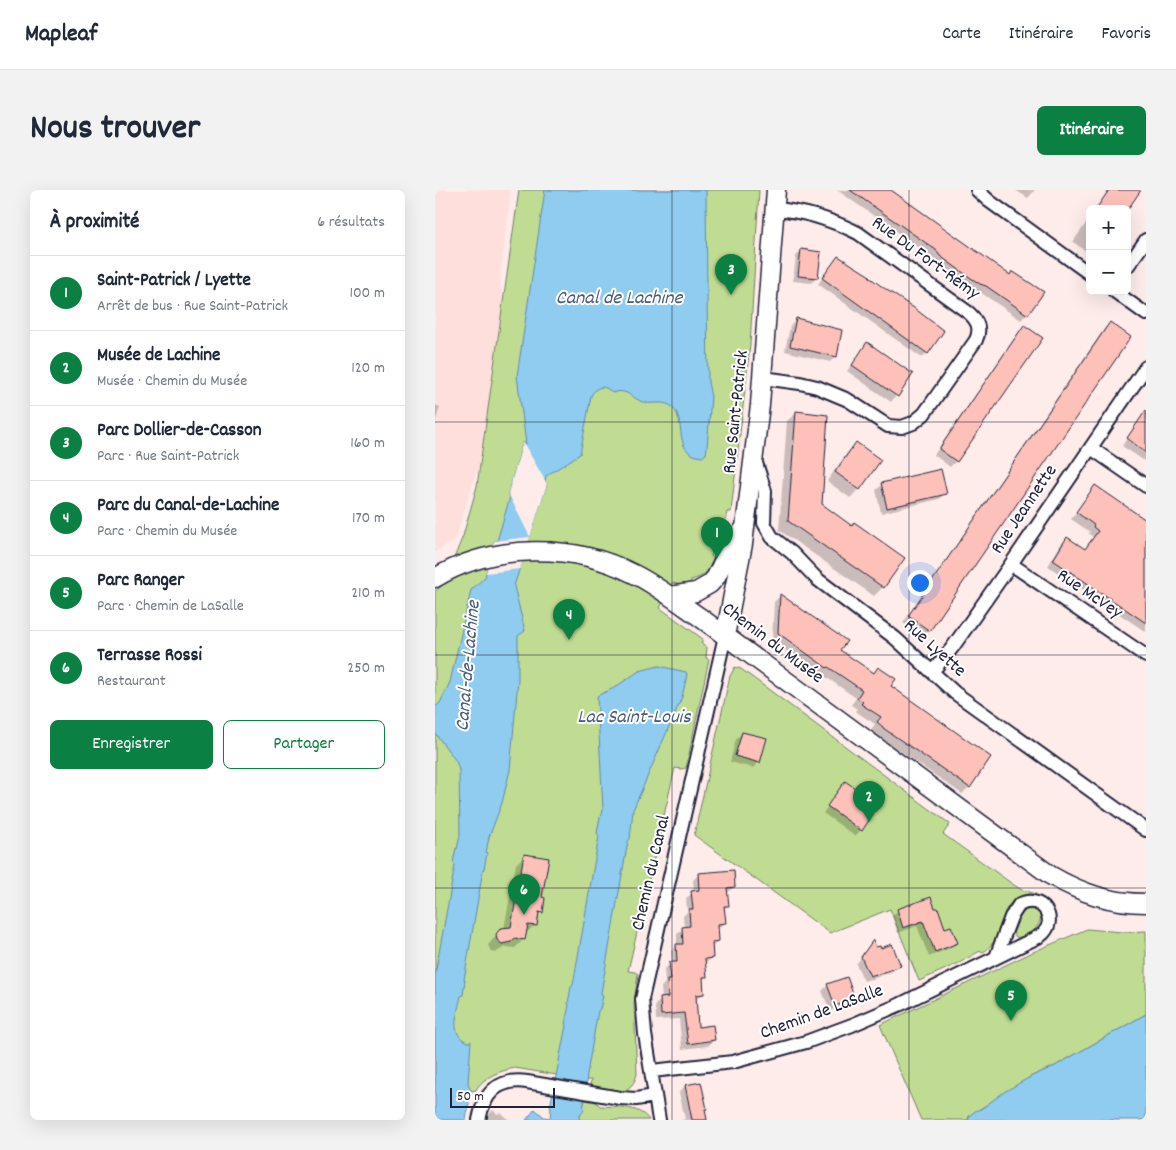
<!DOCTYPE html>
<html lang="fr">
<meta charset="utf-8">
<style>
body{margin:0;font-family:Dekko,sans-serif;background:#f2f2f3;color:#1f2937}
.controls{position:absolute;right:15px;top:15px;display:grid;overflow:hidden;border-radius:8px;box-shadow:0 5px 20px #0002}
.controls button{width:45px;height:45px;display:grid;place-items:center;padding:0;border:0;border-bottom:1px solid #e0e1e3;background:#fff;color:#1f2937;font:25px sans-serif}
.scale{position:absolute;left:15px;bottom:12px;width:105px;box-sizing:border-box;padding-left:5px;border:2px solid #22223b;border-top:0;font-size:14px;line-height:18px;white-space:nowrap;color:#22223b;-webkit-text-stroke:4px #fff;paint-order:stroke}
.you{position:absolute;left:484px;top:392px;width:18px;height:18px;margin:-12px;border:4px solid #fff;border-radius:50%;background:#1a73e8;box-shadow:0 0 0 8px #1a73e833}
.badge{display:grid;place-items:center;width:32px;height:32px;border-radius:50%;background:#0b8043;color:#fff;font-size:16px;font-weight:700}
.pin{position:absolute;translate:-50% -41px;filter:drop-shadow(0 1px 2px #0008)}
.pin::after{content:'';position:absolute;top:26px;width:18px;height:15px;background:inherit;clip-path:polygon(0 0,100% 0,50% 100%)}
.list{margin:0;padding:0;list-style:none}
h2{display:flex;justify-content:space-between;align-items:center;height:65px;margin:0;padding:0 20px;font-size:21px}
h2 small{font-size:16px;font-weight:400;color:#747a83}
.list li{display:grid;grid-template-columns:32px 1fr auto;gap:15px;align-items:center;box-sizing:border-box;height:75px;padding:0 20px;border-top:1px solid #e0e1e3}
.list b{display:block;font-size:19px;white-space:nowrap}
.list p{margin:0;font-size:16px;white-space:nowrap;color:#747a83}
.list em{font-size:16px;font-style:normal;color:#747a83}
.actions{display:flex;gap:10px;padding:15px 20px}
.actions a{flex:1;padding:11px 0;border:1px solid #0b8043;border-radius:8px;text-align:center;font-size:18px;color:#0b8043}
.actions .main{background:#0b8043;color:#fff}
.map{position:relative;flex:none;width:711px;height:930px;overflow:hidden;border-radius:8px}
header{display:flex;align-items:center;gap:30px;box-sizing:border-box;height:70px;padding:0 25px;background:#fff;border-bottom:1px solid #e0e1e3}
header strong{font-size:24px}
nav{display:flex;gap:28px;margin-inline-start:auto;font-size:18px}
.intro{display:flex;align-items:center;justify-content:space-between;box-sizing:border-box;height:120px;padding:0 30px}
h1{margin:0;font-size:35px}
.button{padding:12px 22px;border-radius:8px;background:#0b8043;color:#fff;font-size:18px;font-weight:700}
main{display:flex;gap:30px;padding:0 30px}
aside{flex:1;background:#fff;border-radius:8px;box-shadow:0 5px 20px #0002}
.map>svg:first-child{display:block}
</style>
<header>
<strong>Mapleaf</strong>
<nav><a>Carte</a><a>Itinéraire</a><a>Favoris</a></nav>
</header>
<div class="intro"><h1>Nous trouver</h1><a class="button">Itinéraire</a></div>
<main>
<aside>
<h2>À proximité<small>6 résultats</small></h2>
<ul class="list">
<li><span class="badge">1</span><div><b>Saint-Patrick / Lyette</b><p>Arrêt de bus · Rue Saint-Patrick</p></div><em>100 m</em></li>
<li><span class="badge">2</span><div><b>Musée de Lachine</b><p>Musée · Chemin du Musée</p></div><em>120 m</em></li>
<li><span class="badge">3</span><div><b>Parc Dollier-de-Casson</b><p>Parc · Rue Saint-Patrick</p></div><em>160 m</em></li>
<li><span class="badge">4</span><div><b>Parc du Canal-de-Lachine</b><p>Parc · Chemin du Musée</p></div><em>170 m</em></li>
<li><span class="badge">5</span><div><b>Parc Ranger</b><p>Parc · Chemin de LaSalle</p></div><em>210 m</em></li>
<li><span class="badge">6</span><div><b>Terrasse Rossi</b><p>Restaurant</p></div><em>250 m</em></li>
</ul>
<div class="actions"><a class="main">Enregistrer</a><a>Partager</a></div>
</aside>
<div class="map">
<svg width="711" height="930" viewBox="0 0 711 930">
<rect width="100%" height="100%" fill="#feecea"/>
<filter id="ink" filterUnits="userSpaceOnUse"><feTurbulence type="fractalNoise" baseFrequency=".02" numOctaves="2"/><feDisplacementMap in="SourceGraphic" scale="10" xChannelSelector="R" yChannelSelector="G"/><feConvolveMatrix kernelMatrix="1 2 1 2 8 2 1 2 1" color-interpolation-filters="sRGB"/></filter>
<g filter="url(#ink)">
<path fill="#fedfdc" d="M0,0H76L65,88L85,250L51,264L38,291L20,350L0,362Z"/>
<path fill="#c0dc93" stroke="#717f67" d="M84,0H324L315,155L296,322H292L289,341L283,361L279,360L276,366L280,368C274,380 269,387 256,390V394L247,395L237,393L225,418L268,449L266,453L272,457L271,468L274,469L251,578L246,579L240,578L236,595L193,781L200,782L203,784L199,814L202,884C200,892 196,898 188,901L155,896L156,890H152L80,878C64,881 48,887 40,901L0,894V401L8,395L28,346L42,296Z
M300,477L306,479L515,634L508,644L576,693L585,699L601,704C557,703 575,747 547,763L545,761L524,773L484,791L455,719L395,743L259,645L295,486Z
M591,720C619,716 601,750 581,747L578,743L586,725Z
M652,739L687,742L711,741V824L620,876L597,886L534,926L533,930H486L445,835L598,762Z
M150,910L161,912L165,916C180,917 204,915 214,930H144Z"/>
<path fill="#8fccf0" stroke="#6388a8" d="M110,0H271L273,192L276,207L272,258L271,264L267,267C237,264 252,232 238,218C229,208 216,217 205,211C196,206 189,198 177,203C170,194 161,196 156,206L145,264L111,286L110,291L112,294L111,297L79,396L90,441L83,446V490L75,580L67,613L54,647L51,663H52L49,679L48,680L29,790H30L28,805L26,806C23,822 13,845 33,852L36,851L33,893L36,901L31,930H0V785L20,675L18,673L21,658L22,659L25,645L24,580L21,571L0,543V517L5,513L15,492L36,400L50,387L59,351H62L75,307L73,303L88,252L91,254L82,186Z
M224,476L251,482L252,485L247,507L198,620L195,649L193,651L166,803L168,806L165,819L163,821L152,884L148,922L146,923L144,930H91L100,919L109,927L115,928L116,919L115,917L131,835L130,834L134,815L133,813L136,797L138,795L164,646L162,643L165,627L167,625L168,619L162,506L179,498L204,481Z
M711,824V930H533C535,924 540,920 546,919L569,902L597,886L620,876Z"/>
<path fill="#feecea" d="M88,252L112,294L85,379L51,383L59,351L95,347L73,303Z"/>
<path fill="#0003" d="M402,0H453L592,124L586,130L545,102L539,100L496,68V66Z
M580,0H600L593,8Z
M655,27V64L638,52Z
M366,61L382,88L376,93L358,91L361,66Z
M403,67L492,163L487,168L383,94Z
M361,130L401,166L395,172L350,161L355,136Z
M675,133L694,147L494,441L488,446L468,433L669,139Z
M589,137L521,271L515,277L499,265L583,143Z
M432,154L477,185L456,212L412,181Z
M0,215L5,217L0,233Z
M361,223L386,314L416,337L448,397L439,406L344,340L352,231Z
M706,229L711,232V272L687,256L701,234Z
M421,254L424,299L415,308L392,291L412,263Z
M447,295L510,303L504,309L446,323L441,300Z
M660,297L711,332V442L613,376L626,354L632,349L649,360L658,347L653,343L655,342L636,329Z
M346,405L403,460L438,484L443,478L455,496L534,597L527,604L442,545L443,544L436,540L440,534L420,521L422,519L416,515L421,508L385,483L384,484L337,451L339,412Z
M307,543L324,572L318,578L295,572L301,549Z
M410,593L426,640L420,646L388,623Z
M90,665L105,708L106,722L102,726L100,735L90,744L89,749L80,758L70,757L60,763L56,762L53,755L67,739H69L81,674Z
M264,684L299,697L292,703L293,715L289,719L290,733L282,739L283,751L277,757V768L270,774L271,786L267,790L268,804L260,810L262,838L279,850L273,856L247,859L244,829L221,830L220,815L227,809L226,797L230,793L229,779L237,773L236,761L242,755V744L249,738L248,726L252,722L251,708L259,702L258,690Z
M463,720L510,740L521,753L515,758L494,767L482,736L463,743L457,726Z
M438,753L440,759L464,775L458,781L435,790V789L429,791L421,774Z
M393,795L418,808L412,814L395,821L387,801Z
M250,896L269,920L270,930H246L250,929L244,902Z
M58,920L62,924L66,923L75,930H49Z"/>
<path fill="#fdc1ba" stroke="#22223b" d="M415,0H456L575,85L577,81L609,102L593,125L551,96L545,94L533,86L505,66L501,60Z
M674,0H706L693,19H661Z
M366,59L386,62L383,88L363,86Z
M403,66L435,86L434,87L449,98L479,118L509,141L493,164L387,88Z
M361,128L407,140L402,167L355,156Z
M675,132L696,147L495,441L473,426Z
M589,135L608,148L522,272L504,259Z
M432,152L478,184L463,207L417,175Z
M711,220V263L692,248Z
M361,221L393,225L387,314L417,336L419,332L470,368L449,398L353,331Z
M421,252L446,270L425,300L400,282Z
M506,279L512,304L452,318L446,293Z
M660,295L711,330V433L618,370L632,347L650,359L663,341L658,337L659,335L641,322Z
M345,404L412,451L405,460L439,483L443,477L461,489L456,496L556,567L535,598L448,538V537L442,532L446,527L426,514L428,512L422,508L427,500L393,477L392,478L343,443Z
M307,542L332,548L325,573L300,566Z
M410,591L444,615L427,641L392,616Z
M89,664L114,668L107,707L110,708L108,723L104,722L102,736L93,735L90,750L80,748L76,752L67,754L62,750L61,744L66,738L76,737Z
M299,680L300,697L292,698L294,716H289L291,733L283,734L284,751L277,752L278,768L270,769L272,787H268L269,804L261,805L263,837L278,835L280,850L253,854L249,823L226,825L225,808L233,807L232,790H236L234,772H242L241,754H248L247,737L255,736L254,719H258L256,701L264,700L263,683Z
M496,707L500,718H503L510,738L516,736L523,753L500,762L488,731L468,738L462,719Z
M438,750L441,757L445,756L446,758L457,754L466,776L441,785V784L435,786L426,767Z
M412,787L420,809L400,816L392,794Z
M266,892L272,919H270L272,930H257L250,895Z"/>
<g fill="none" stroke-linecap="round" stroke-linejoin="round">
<g stroke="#22223b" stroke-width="16">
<path id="street" d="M542,0L554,11L655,84
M692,77L711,50
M679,101L711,124
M328,188L365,193L382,197L413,210L453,236L467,237L478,233L489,224L541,150C546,139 543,131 534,123L423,43C397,30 368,21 340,19
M656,258L711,296
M320,270L330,301L329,333L337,347L357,363L382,389L460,448L520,503L711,640
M576,374L711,466
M497,482L517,458L576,374L711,177
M217,881L298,872L371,852L417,835L466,814L605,746C626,731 606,702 584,715L576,727L561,767
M44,930C49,903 63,888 92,892L185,908L201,909L220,906
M224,930L210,844L207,809L290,446"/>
</g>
<g stroke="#22223b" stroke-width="21">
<path id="secondary" d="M0,388C58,353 139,353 199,384C223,396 244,413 266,428L615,685C646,703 675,713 711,713
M235,406L261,402L275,394L281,387L289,370L308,340
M290,446L308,354L325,215L341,0"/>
</g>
<use href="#street" stroke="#fff" stroke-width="12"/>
<use href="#secondary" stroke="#fff" stroke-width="18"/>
</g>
</g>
<path fill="none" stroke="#22223b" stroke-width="1" stroke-opacity="0.55" d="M237,0V930M474,0V930M0,232H711M0,465H711M0,698H711"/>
<g text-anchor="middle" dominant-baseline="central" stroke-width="4" stroke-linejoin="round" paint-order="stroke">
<g font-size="19" fill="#22223b" stroke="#fff">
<text transform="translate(490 69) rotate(36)">Rue Du Fort-Rémy</text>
<text transform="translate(302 222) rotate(-84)">Rue Saint-Patrick</text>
<text transform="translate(590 320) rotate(-56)">Rue Jeannette</text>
<text transform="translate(654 405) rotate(34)">Rue McVey</text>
<text transform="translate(337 454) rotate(37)">Chemin du Musée</text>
<text transform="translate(499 459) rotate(42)">Rue Lyette</text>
<text transform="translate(217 683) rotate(-77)">Chemin du Canal</text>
<text transform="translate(387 823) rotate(-20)">Chemin de LaSalle</text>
</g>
<g font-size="20" font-style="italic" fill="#485e7a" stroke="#fff">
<text x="184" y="109">Canal de Lachine</text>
<text transform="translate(34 476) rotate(-85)">Canal-de-Lachine</text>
<text x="199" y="528">Lac Saint-Louis</text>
</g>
</g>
</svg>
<div class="controls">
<button>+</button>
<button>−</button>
</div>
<div class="scale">50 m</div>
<div class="you"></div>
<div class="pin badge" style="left:282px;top:368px">1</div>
<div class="pin badge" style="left:434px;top:632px">2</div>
<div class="pin badge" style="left:296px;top:105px">3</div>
<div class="pin badge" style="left:134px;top:450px">4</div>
<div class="pin badge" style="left:576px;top:831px">5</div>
<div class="pin badge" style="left:89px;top:725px">6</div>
</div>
</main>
